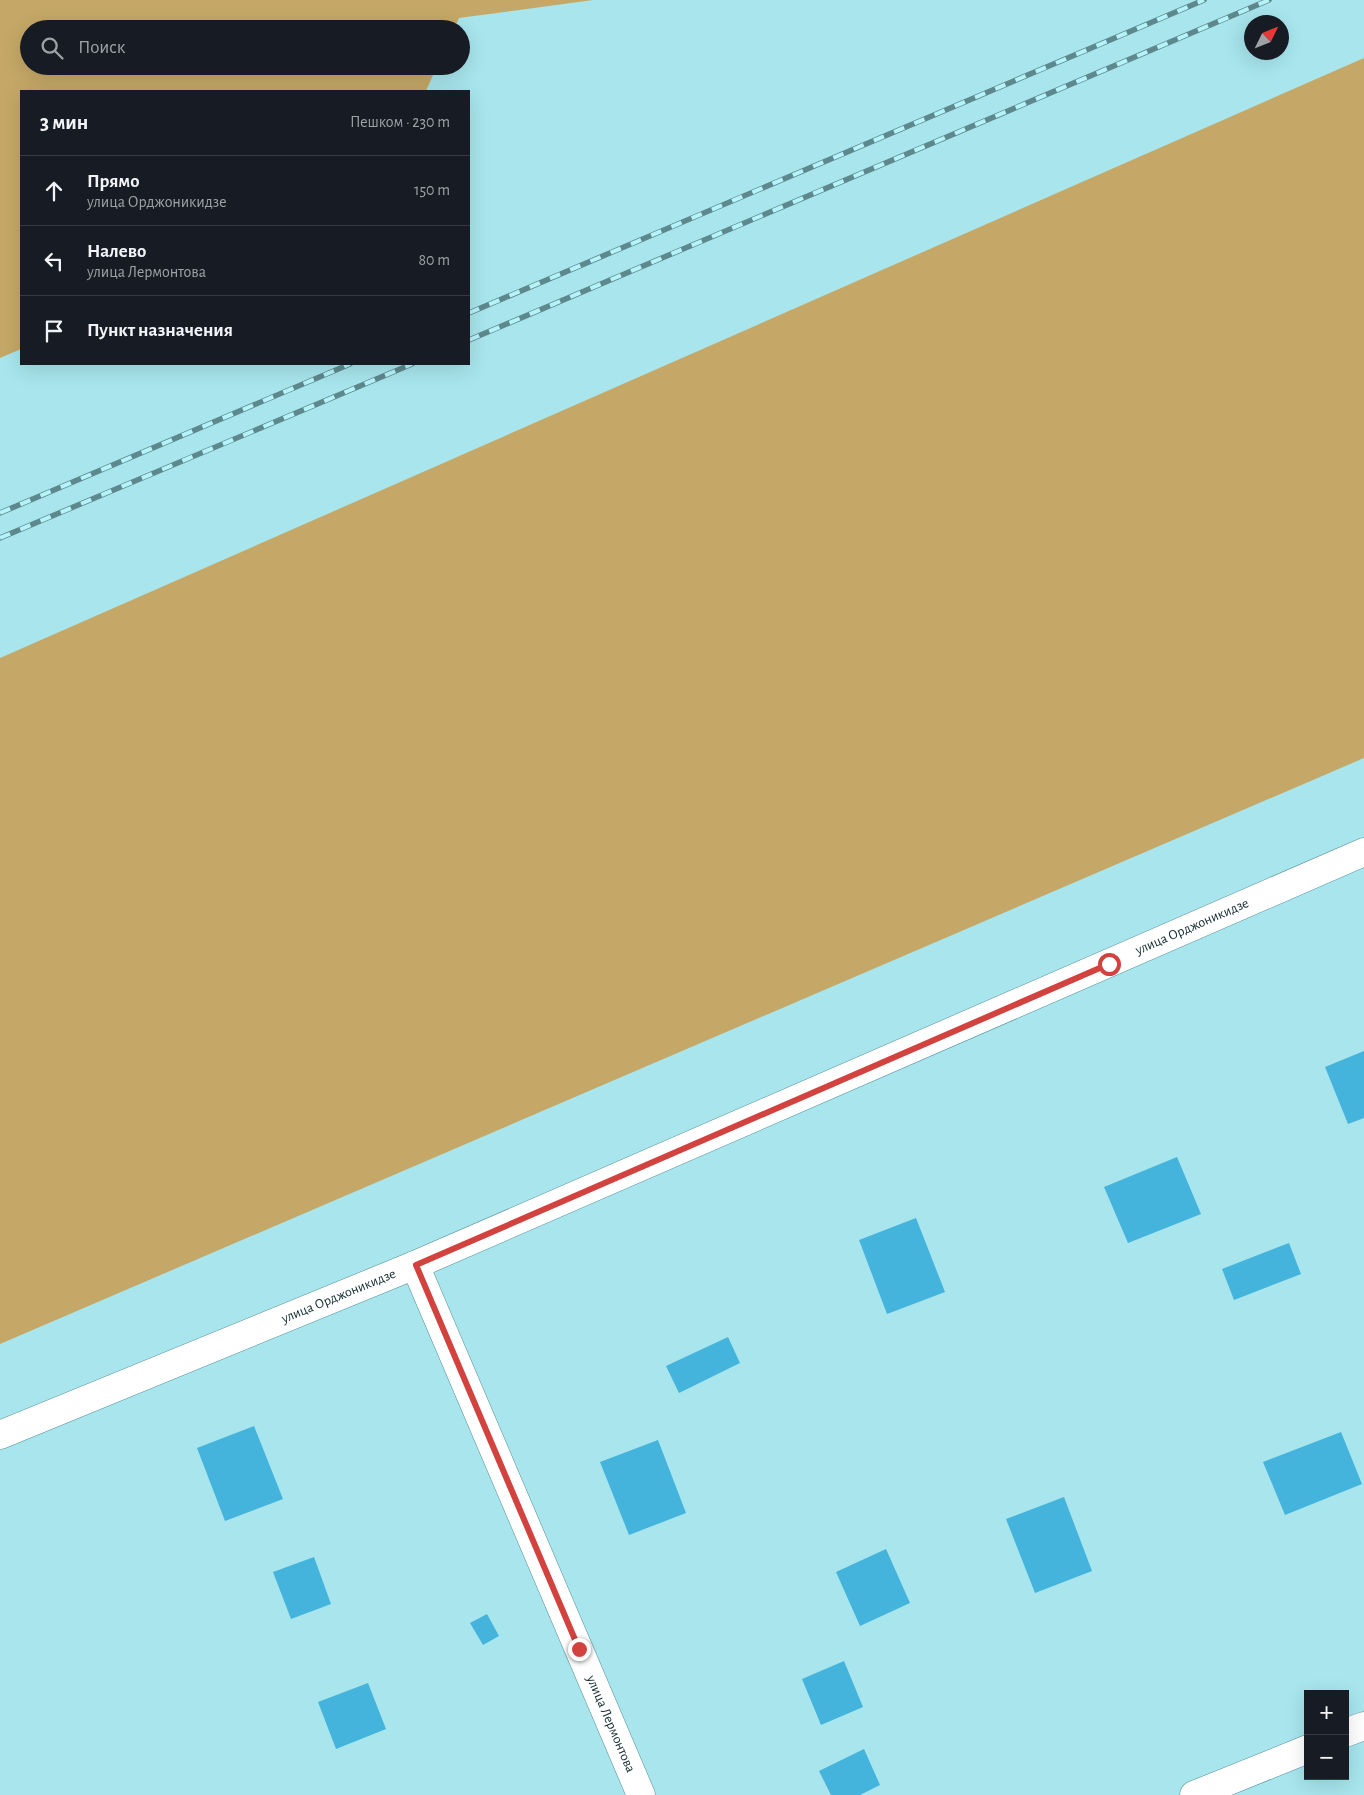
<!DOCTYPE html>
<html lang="ru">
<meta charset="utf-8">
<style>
body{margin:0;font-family:"Alegreya Sans",sans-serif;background:#20242c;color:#f1f3f6}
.controls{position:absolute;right:15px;bottom:15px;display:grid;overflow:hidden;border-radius:0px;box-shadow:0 5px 20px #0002}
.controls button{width:45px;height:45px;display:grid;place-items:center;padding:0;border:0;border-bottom:1px solid #363941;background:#171b24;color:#f1f3f6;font:25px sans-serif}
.compass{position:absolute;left:1244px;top:15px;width:45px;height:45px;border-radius:50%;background:#171b24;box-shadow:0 5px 20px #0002;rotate:47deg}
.stop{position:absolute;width:15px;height:15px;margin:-11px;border:4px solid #d24340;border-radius:50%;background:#fff}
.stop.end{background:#d24340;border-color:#fff;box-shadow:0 1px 5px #0008}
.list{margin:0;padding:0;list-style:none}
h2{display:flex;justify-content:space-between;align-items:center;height:65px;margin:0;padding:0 20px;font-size:21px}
h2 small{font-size:16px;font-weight:400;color:#9ea1a6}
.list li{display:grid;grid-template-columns:32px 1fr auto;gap:15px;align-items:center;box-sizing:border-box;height:70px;padding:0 20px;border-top:1px solid #363941}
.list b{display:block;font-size:19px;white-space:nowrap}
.list p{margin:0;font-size:16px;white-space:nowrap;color:#9ea1a6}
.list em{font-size:16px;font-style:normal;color:#9ea1a6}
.icon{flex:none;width:28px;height:28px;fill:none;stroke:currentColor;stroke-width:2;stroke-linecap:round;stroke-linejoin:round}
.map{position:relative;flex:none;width:1364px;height:1795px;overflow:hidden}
.search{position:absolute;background:#171b24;box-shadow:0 5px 20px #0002;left:20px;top:20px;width:450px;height:55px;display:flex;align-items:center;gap:12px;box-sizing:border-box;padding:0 18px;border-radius:28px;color:#9ea1a6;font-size:19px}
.panel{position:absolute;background:#171b24;box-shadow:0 5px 20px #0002;left:20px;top:90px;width:450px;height:275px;border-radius:0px}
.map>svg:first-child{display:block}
</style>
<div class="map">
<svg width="1364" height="1795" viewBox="0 0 1364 1795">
<rect width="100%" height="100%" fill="#a8e5ed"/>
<path fill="#c5a867" d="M0,0H593L459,18L454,29H29V66H437L426,91H21V349L0,358Z
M1364,58V758L0,1344V658Z"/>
<path fill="#44b4dc" d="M1364,1051V1118L1348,1124L1325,1067Z
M1177,1157L1201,1214L1128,1243L1104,1187Z
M916,1218L945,1292L887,1314L859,1240Z
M1289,1243L1301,1274L1234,1300L1222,1269Z
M728,1337L740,1363L679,1393L666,1366Z
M254,1426L283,1499L225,1521L197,1448Z
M1341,1432L1362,1484L1285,1515L1263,1462Z
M658,1440L686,1513L629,1535L600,1462Z
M1064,1497L1092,1571L1035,1593L1006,1519Z
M886,1549L910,1603L860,1626L836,1572Z
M314,1557L331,1604L291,1619L273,1572Z
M487,1614L499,1636L483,1645L470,1623Z
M844,1661L863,1707L821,1725L802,1679Z
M368,1683L386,1729L336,1749L318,1702Z
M864,1749L880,1785L860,1795H831L819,1771Z"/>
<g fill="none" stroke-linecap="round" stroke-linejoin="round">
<g stroke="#538e95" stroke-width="29">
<g id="minor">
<path id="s1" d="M415,1265L641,1795"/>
<path id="s2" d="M0,1435L415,1265L1364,852"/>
<path d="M1345,1733L1364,1726"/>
<path d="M1194,1795L1308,1749"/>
</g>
</g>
<use href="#minor" stroke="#fff" stroke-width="28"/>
<g stroke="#5d888d" stroke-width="5.5">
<path id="rail" d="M469,313L1204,0
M469,340L1269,0
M0,513L350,364
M0,538L412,364"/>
</g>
<use href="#rail" stroke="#b5f3fa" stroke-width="4" stroke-dasharray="11" stroke-linecap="butt"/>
</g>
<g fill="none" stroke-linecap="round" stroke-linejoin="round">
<path stroke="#d24340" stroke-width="6" d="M579,1649L416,1265L1109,964"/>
</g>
<g text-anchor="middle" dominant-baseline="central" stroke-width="4" stroke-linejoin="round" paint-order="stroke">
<g font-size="14" fill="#122b2e" stroke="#b5f3fa">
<text stroke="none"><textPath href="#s2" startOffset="1296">улица Орджоникидзе</textPath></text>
<text stroke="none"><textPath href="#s2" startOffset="366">улица Орджоникидзе</textPath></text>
<text stroke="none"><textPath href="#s1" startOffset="499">улица Лермонтова</textPath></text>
</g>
</g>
</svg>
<div class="controls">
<button>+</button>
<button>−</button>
</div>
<svg class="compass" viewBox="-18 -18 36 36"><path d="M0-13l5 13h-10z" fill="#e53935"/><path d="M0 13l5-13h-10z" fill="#9ea1a6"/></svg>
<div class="stop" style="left:1109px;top:964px"></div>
<div class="stop end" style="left:579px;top:1649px"></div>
<div class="search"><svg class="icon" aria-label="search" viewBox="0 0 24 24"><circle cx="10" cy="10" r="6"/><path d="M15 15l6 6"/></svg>Поиск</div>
<section class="panel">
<h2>3 мин<small>Пешком · 230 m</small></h2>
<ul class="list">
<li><svg class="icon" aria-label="ahead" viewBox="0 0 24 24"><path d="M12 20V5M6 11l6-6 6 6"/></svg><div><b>Прямо</b><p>улица Орджоникидзе</p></div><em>150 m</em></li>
<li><svg class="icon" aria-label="left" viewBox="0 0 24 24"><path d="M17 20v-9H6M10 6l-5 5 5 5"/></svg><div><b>Налево</b><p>улица Лермонтова</p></div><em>80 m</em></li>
<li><svg class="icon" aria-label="arrive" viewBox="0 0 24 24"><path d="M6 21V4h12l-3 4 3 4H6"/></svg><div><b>Пункт назначения</b></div></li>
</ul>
</section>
</div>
